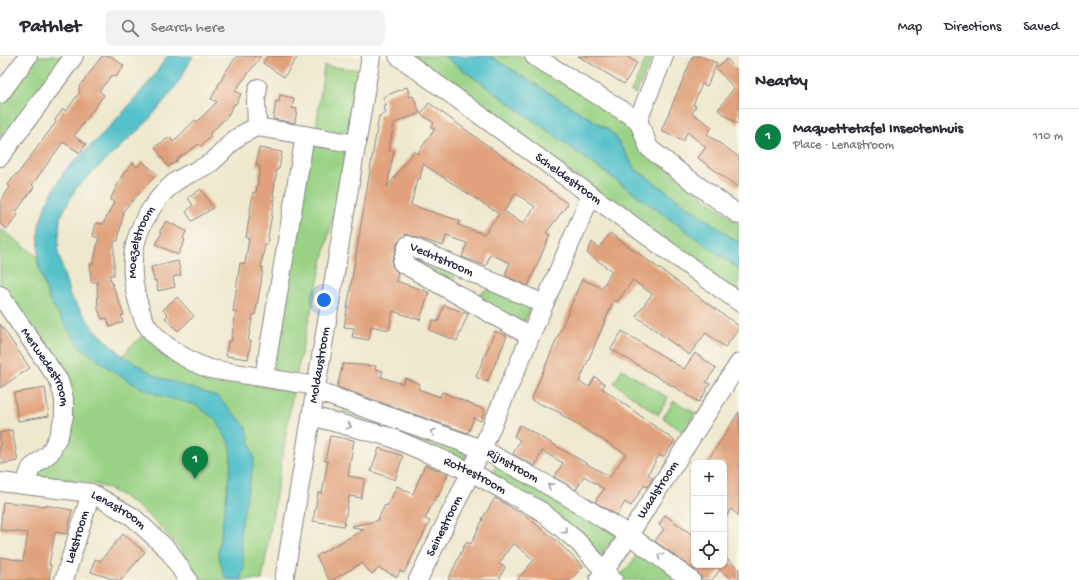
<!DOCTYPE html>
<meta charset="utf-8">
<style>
body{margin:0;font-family:"Gochi Hand",sans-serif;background:#f2f2f3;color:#2b2b33}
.controls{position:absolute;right:12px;bottom:12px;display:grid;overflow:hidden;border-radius:8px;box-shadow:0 1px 3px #0004}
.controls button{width:36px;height:36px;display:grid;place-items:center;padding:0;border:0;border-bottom:1px solid #e1e1e2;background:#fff;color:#2b2b33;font:20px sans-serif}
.you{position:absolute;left:324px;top:244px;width:14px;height:14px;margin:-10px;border:3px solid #fff;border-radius:50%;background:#1a73e8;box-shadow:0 0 0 6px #1a73e833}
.badge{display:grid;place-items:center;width:26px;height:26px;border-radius:50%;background:#0b8043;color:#fff;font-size:13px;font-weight:700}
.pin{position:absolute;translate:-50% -33px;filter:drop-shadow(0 1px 2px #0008)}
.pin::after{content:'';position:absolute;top:21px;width:14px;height:12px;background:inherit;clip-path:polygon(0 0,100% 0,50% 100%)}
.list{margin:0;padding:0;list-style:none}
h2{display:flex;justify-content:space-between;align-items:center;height:52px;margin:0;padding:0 16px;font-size:17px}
h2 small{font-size:13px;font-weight:400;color:#7c7c81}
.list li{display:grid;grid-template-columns:26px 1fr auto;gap:12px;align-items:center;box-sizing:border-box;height:56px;padding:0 16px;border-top:1px solid #e1e1e2}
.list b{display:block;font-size:15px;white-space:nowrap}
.list p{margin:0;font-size:13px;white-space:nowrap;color:#7c7c81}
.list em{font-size:13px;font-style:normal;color:#7c7c81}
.icon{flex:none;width:22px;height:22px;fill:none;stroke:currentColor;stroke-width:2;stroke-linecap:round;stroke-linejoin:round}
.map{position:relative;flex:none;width:739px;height:524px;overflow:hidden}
header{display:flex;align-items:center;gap:24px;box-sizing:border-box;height:56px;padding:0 20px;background:#fff;border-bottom:1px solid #e1e1e2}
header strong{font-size:19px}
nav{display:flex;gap:22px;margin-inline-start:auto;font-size:14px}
.search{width:280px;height:36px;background:#f2f2f3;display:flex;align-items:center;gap:10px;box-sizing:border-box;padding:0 14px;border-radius:8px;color:#7c7c81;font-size:15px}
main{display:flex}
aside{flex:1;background:#fff}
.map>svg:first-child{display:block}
</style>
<header>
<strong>Pathlet</strong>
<div class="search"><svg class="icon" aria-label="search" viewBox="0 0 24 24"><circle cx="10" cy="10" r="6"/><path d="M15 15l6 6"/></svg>Search here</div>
<nav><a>Map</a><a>Directions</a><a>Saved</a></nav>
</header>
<main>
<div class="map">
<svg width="739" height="524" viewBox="0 0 739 524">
<rect width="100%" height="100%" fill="#fbf7ec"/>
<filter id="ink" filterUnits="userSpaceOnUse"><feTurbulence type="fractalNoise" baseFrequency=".025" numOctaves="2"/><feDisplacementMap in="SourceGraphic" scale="8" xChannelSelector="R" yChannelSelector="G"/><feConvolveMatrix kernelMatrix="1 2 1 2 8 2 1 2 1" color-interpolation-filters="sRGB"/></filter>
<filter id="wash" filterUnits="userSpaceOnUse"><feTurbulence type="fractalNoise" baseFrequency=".012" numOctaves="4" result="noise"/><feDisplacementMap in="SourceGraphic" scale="16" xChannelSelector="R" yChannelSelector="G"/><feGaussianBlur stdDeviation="0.9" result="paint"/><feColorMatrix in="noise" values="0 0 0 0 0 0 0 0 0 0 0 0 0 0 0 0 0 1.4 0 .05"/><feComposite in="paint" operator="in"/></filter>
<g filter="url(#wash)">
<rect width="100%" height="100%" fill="#eee8cd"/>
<path fill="#99d285" stroke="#5e7a60" d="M37,0H61L58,5L61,7L0,91V51Z
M410,0H444L739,213V239Z
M490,0H521L620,61L627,68L642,93L739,168V187L635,113L614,79L607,73Z
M647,0H653L636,38L631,36Z
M324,10L362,14L354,78L316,73Z
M310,89L348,95L296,320L276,316L273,311Z
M0,172L38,201V207L50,244L123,300L130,291L144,279L176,309L201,318L293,336L262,524H200C184,490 136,441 101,430C81,424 60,423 40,421L37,419L64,384L52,302L0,227Z
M422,199L452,213L458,235L416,211Z
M492,231L532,249L522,272L471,242Z
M622,313L668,342L658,359L614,327Z
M674,345L695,357L683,376L663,362Z
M345,350L469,394L464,404L342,363Z
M498,407L617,479L598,502L491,421Z
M639,494L680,524H618L616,522C625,516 635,504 639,494Z"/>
<path fill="#54c1cb" stroke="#3b7283" d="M167,0H193L177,29L147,66L76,132L60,162L58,196L70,240L94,273L123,300L158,321L218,341L246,370L254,403L240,476L244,512L241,521L242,524H233L225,521L218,498L231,408L230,388L216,364L196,349L162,340L137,330L114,316L79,290L49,244L38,207L39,170L46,148L65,114L98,83L127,52L154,20Z
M444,0H490L607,73L614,79L635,113L739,187V213Z"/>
<g id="blocks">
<path fill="#e0a17b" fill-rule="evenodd" d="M102,0H111L124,10L116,21L112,19L99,35L104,39L74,80L86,88L80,97L63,86L32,129L34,131L15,157L18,159L7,173L0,168V146L10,131L8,129L16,118L17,119L56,66L55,64L63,53L66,55L80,36L78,34L80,32L79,31Z
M237,0H261L235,35L241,38L236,48H234L227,61L209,78L211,80L201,90L199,88L177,103L178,104L168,111L155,91L170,81L173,86L195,64L197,66L217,46L211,43L226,15Z
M268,0H298L284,21L263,7Z
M578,0H626L637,7L624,28Z
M693,0H700L717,7L707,30L702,28L693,49L696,50L692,57L712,71L707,78L739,101V132L698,102L706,91L687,76L683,85L661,75Z
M727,3L739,17V69L718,54L734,32L716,12Z
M407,31L410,41L413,40L420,57L394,67L389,94L394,95L387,131L414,95L417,98L435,73L431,71L434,67L421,58L429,47L568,148L546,177L550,179L528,230L506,220V216L510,207L490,198L486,210L462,201L467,187L446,180L443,190L406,178L398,186L392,204V209L394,213L398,217L396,225L429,236L420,264L393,255L389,274L371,270L369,284L352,281L354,272L344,271L379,60L386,57L384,51L386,50L383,41ZM423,108L499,158L484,178L458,169L460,165L411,149L417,123H420ZM516,137L535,151L523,168L504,155Z
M280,39L294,42L292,52L297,53L295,67L273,63L276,45L279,46Z
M259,92L282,96L279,113H277L273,140H275L269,175L267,189L265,188L261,211H263L261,227L255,259H253L248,285H251L248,303L226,300L228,285L231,286L236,256H233L240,207L245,208L249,182H246L253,136L256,137L260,110L256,109Z
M142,105L157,118L124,154L118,185H114V219H109L124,259L121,260L123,266L110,271L107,262L102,263L98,253L97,226H91L90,208H93L99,182L93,180L96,167L103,168L114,146L110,144L123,118L133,107L137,111Z
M201,133L213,152L192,165L186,156L193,149L188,142Z
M166,165L186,175L183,183L185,184L178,199L156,188L162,176L160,175Z
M610,177L739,270V273L725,291L706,277L689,299L636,260L652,238L642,231L633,224L617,246L614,244L579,326L589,331L595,321L605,328L602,332L675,385L663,401L659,399L648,418L653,422L647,431L644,429L631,450L625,446L617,459L595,446L604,433L584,420L576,434L554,421L563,407L542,395L535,410L513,398L520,384L514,380L520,369L610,421L626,398L560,358L561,357L531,344L582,223L602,232L612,215L587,197L592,186L599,192Z
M178,205L181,219L173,221L175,231L158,235L156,224L154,225L151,211Z
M177,241L194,260L178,275L165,262L168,259L163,254Z
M444,249L468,258L457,285L429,274L433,264L438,266Z
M0,268L30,312L0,332Z
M495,275L507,280L487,326L476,321Z
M622,275L684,313L695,297L716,312L706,326L710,328L699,346L611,293Z
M343,308L376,310L375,313L383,315L381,321L403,328L405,322L420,328L418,333L440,341L442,336L485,354L481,365L474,362L468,377L337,331Z
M45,332L49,360L18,365L14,337Z
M739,356V460L731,453L724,464V407H706Z
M12,374L18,405L0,408V377Z
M330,380L354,384L348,420L365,423L361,442L349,440L344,470L313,465L318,437H322L328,405H325Z
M379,392L403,400L395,424L371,415Z
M425,409L448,418L438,441L436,440L425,463L430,465L404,517L400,515L397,521L379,512L372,518L362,507L332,524H329L316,500L365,473L352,471V470L377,465L385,449L387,450L397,430L413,438Z
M495,442L526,460L559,487L583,511L570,524H517L534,504L513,487L499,508L505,511L499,524H448L466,486L471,488L483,463H482Z
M3,446L44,450V449L72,454L67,478L55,476L49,509H51L49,524H0V501L23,505L28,477L0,474Z
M665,459L694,480V509H724V501L739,513V524H732L720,514L712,524H703L697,516L655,485L664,473L659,469Z
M123,478L145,496L121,524H116L91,516L95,503L100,505Z"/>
</g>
</g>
<g filter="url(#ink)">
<use href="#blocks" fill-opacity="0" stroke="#888584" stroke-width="1"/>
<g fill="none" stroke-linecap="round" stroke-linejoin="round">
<g stroke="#888584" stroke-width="20">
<g id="minor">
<path id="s1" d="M398,0L739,246"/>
<path d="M534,0L638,64L664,0"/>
<path d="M0,38L28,0"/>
<path d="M638,64L649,92L682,118L739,159"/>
<path d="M257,71L256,44L258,32"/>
<path d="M0,101L74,0"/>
<path id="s2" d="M0,239L59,325L64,343V360L59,379L50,397L31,412L28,420L27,429"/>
<path id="s3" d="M530,280L402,207L408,189L544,248"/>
<path d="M264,321L305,79"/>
<path id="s4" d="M316,330L210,313C189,306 161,289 148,271C143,264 140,254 138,246C127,210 133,176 156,146C161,139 168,132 175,126C186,118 200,114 212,106C219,100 225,93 231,87C239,79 247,75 257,71L357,88"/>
<path id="s5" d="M316,335L482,393L562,437L629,479L691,524"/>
<path id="s6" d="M311,360L390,381L471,416L541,455L577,485L613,524"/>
<path id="s7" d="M0,426L91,437L133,461L169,495L188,524"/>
<path id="s8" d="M599,523L629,479L739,307"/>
<path id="s9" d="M64,524L91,437"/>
<path id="s10" d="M284,524L371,0"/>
<path id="s11" d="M418,524L482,393L591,139"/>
</g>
</g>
<use href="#minor" stroke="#fff" stroke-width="18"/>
</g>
<defs><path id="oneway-chevron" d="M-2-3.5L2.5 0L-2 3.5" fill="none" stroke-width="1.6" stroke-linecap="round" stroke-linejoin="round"/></defs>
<g stroke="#9c9ca7">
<use href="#oneway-chevron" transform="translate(349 370) rotate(15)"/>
<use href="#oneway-chevron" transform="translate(433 376) rotate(-161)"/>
<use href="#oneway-chevron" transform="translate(550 430) rotate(-152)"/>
<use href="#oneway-chevron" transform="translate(565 475) rotate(40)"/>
<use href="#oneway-chevron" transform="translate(660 500) rotate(-145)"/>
</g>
</g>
<g text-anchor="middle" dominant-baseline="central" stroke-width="3" stroke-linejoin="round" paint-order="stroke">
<g font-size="13" fill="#22223b" stroke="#fbf7ec">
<text stroke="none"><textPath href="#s1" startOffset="210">Scheldestroom</textPath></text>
<text stroke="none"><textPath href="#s4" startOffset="272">Moezelstroom</textPath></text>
<text stroke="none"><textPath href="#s3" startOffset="203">Vechtstroom</textPath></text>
<text stroke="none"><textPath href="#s10" startOffset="218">Moldaustroom</textPath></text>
<text stroke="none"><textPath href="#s2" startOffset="86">Merwedestroom</textPath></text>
<text stroke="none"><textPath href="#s5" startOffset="211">Rijnstroom</textPath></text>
<text stroke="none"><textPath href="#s6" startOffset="175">Rottestroom</textPath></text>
<text stroke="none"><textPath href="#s8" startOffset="107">Waalstroom</textPath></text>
<text stroke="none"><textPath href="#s7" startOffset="124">Lenastroom</textPath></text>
<text stroke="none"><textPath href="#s11" startOffset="60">Seinestroom</textPath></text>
<text stroke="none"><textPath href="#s9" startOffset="45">Lekstroom</textPath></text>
</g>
</g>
</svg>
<div class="controls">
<button>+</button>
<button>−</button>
<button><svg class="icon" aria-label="locate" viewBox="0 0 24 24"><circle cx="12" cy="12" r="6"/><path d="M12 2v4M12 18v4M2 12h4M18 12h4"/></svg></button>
</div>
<div class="you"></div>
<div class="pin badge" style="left:195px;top:423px">1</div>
</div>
<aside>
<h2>Nearby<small></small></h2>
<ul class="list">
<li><span class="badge">1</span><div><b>Maquettetafel Insectenhuis</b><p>Place · Lenastroom</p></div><em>110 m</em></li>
</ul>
</aside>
</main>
